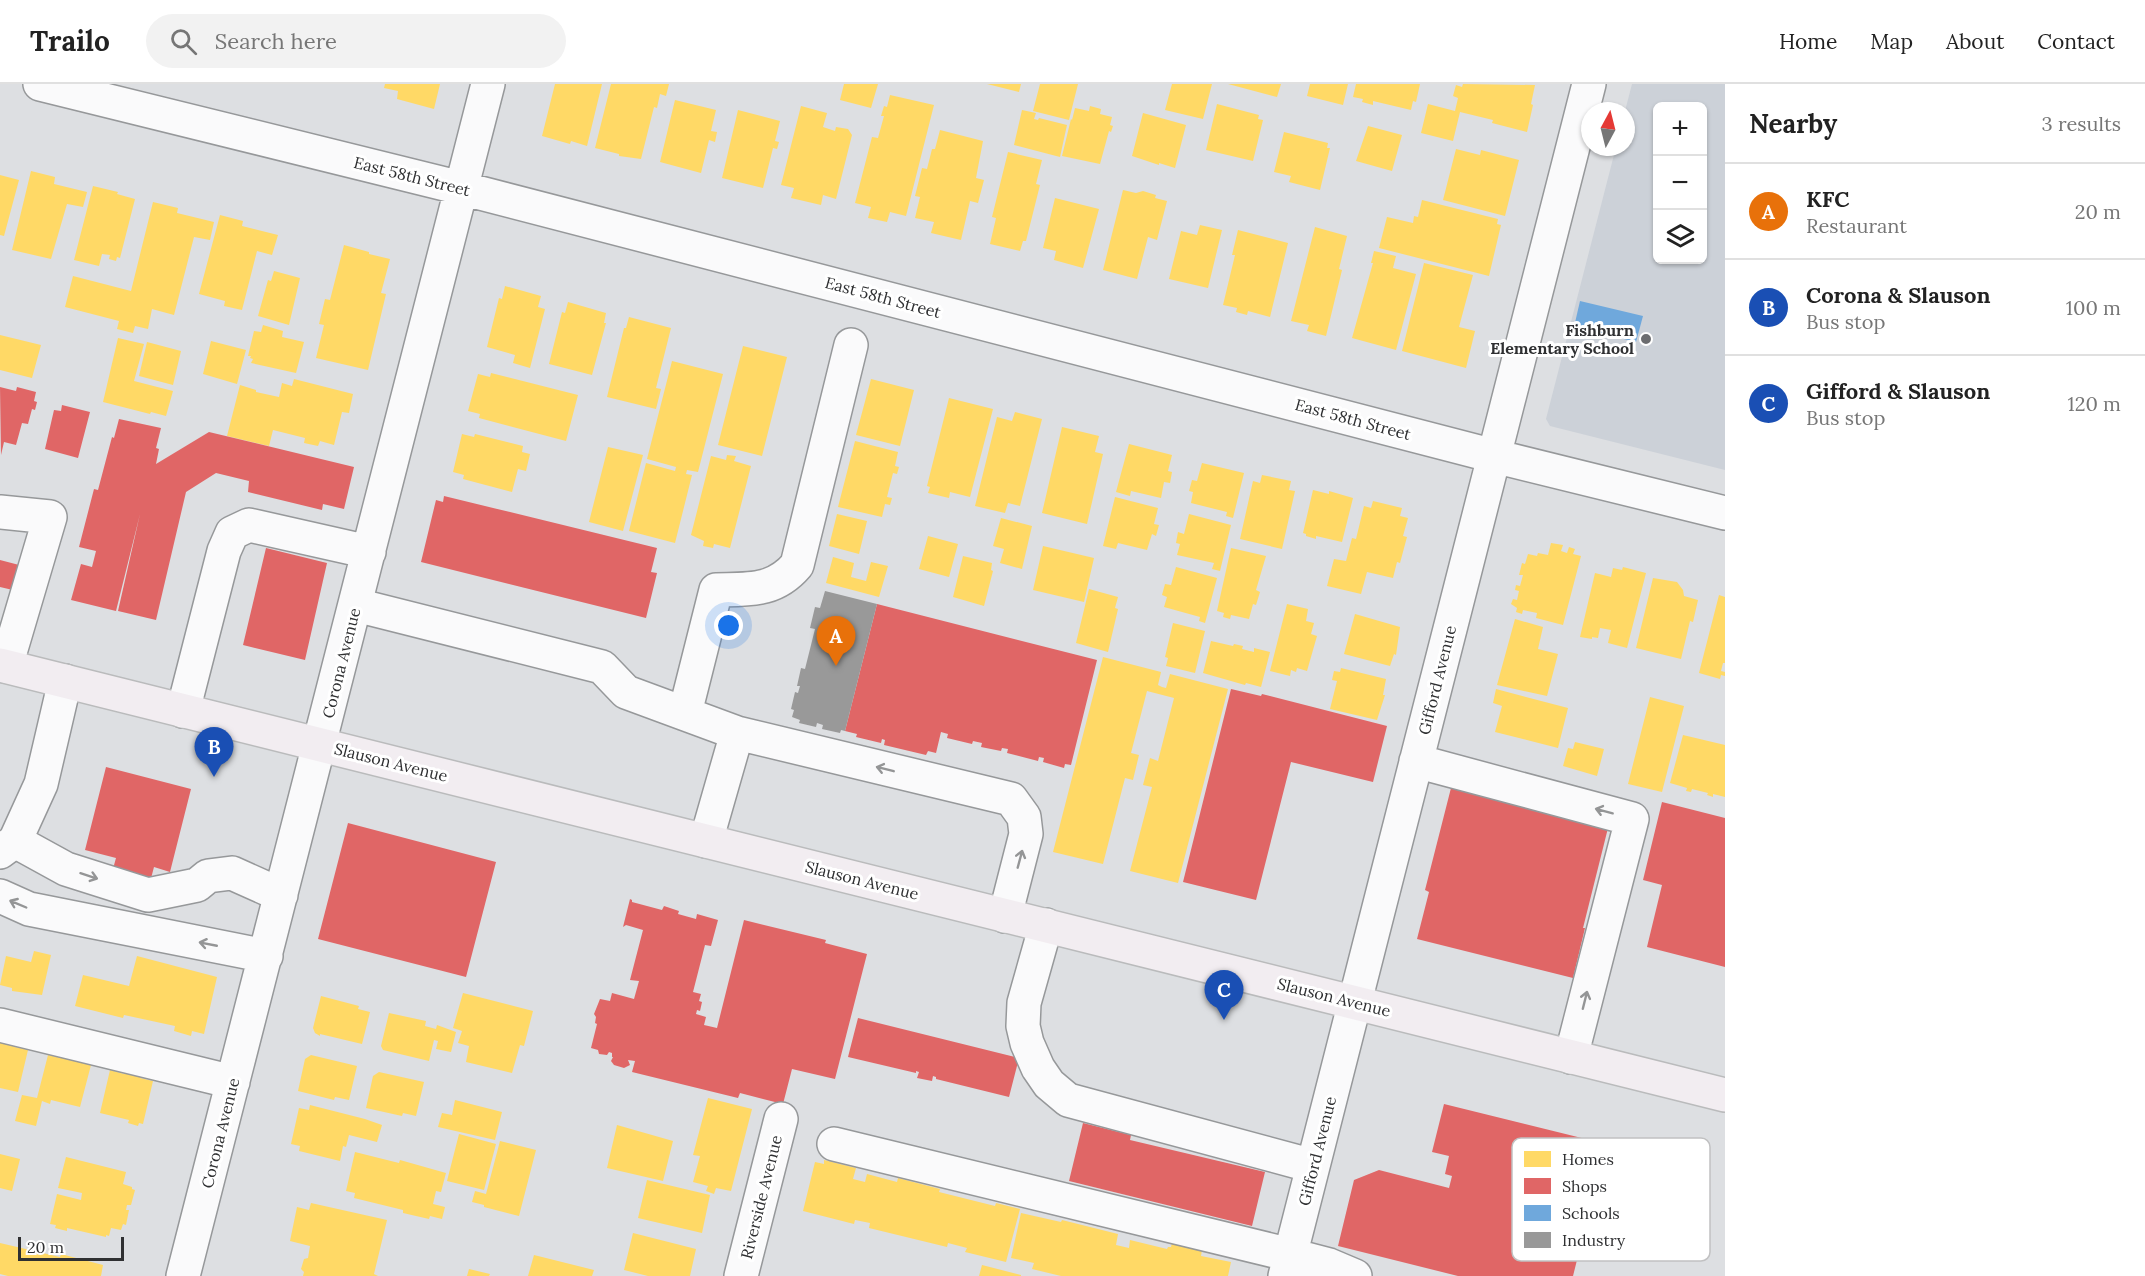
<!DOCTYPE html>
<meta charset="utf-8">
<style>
body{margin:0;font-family:Lora,serif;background:#f2f2f2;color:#222}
.controls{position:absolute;right:18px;top:18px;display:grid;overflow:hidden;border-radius:9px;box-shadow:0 2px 4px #0004}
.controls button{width:54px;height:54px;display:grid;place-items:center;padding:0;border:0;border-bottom:2px solid #e0e0e0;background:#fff;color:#222;font:30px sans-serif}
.compass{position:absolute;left:1581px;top:18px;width:54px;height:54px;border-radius:50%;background:#fff;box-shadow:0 2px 4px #0004;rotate:7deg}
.scale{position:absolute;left:18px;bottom:15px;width:106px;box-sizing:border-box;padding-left:6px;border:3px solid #2f3032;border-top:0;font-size:16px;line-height:21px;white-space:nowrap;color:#2f3032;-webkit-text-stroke:4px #fff;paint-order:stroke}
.you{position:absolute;left:729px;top:542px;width:21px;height:21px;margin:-15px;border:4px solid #fff;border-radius:50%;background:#1a73e8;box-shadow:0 0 0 9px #1a73e833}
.badge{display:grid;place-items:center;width:39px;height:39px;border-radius:50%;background:#7c3aed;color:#fff;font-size:20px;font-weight:700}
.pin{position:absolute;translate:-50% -50px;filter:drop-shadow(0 2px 3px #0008)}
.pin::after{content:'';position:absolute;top:32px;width:21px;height:18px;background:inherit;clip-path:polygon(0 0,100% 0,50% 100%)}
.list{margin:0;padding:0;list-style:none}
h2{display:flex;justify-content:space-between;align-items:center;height:78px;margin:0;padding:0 24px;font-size:26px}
h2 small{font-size:20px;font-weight:400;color:#767676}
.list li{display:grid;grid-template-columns:39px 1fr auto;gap:18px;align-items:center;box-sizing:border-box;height:96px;padding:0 24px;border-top:2px solid #e0e0e0}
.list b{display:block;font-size:22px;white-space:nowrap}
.list p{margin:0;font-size:20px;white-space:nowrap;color:#767676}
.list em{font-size:20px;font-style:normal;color:#767676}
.icon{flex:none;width:33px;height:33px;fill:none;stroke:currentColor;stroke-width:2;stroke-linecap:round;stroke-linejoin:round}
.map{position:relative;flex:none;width:1725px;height:1192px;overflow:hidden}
header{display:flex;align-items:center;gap:36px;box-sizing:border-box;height:84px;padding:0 30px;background:#fff;border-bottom:2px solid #e0e0e0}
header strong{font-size:28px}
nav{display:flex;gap:33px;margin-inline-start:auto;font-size:21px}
.search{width:420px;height:54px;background:#f2f2f2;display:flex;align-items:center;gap:15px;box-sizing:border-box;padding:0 21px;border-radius:33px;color:#767676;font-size:22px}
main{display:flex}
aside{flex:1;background:#fff}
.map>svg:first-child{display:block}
</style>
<header>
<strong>Trailo</strong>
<div class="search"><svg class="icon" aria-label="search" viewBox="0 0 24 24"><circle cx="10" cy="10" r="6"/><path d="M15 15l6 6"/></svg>Search here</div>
<nav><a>Home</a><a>Map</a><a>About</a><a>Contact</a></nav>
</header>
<main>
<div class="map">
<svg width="1725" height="1192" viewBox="0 0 1725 1192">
<rect width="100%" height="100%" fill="#dddfe2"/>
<path fill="#ccd1d8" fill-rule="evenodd" d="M1632,0H1725V386L1550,342L1546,335L1616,63H1626L1625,27ZM1658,22H1702V176H1658Z"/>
<path fill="#ffd966" d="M385,0H440L434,25L397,15L398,7L384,4Z
M555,0H602L587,62L571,57L570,60L542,52Z
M611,0H669L666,12L660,10L657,24L654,23L641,75L619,72V70L595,64Z
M844,0H878L871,24L840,16Z
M987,0H1021L1019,8Z
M1040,0H1078L1069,36L1033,27Z
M1172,0H1212L1203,35L1165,26Z
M1228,0H1281L1277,13Z
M1310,0H1348L1343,21L1307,12Z
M1356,0H1420L1416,18L1413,17L1411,26L1373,17V21L1362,18L1363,15L1353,13Z
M1463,0L1535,1L1531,20L1533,21L1527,48L1492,39L1493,36L1460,28L1453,57L1421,49L1428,20L1455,27L1458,14L1453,12L1456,1L1462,3Z
M890,11L934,21L906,132L890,128L887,138L868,134L871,123L855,119L872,53L878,54L884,32H881L884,22L887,23Z
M675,16L716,26L711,47L717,48L715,58L709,56L701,89L660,78Z
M1217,20L1259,31L1258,35L1263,36L1253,77L1206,66Z
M801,22L827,29L823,43L835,47L836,43L848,45L852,51L836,115L823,111L821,121L791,114L794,104L781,101Z
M1090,22L1101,25L1100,30L1112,33L1110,41L1113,42L1111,48L1109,47L1100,80L1062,72L1071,35L1072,36L1075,24L1089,27Z
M738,26L780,37L775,57L779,58L777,65L773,64L763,104L722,94Z
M1022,26L1036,29L1034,35L1038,36L1039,34L1067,41L1060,73L1014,61Z
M1143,29L1186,41L1175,84L1159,79V81L1132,72Z
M1368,42L1402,51L1392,87L1356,77Z
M940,46L983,57L976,94L984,96L978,119L970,117L961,156L931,149L934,138L915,134L920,113L915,112L922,84L927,85L932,65H935Z
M1284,48L1328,59L1327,64H1330L1320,106L1289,98L1291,92L1274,88Z
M1456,65L1480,71L1481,66L1519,76L1505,132L1443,116Z
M1008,68L1042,76L1036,100L1040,101L1026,157H1023L1020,167L990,160L996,134L992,133Z
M31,87L55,93L54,100L87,108L83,123L67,120L51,175L12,166Z
M0,91L19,96L4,152L0,151Z
M93,102L118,108L117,110L135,115L120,174L117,173L116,177L109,175L110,171L102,170L99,182L74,176Z
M1123,106L1136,109L1143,107L1156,111L1155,114L1167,117L1157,156L1148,153L1137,195L1103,186Z
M1055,114L1099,125L1083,184L1054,176L1056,167L1043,164Z
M1422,116L1498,135L1497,140L1501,141L1489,192L1379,164L1387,133L1413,139L1414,132L1418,133Z
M153,118L178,124L177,129L214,138L210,156L194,153L174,231L152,225L148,245L135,242L133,249L117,245L119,237L65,223L73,192L131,207Z
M220,131L243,137L242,142L278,151L272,171L257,167L242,226L224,222L225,217L199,210Z
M1200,141L1222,146L1208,204L1169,195L1181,147L1197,151Z
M1315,143L1347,152L1339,185L1342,186L1326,252L1307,247L1309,241L1291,237Z
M1238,146L1288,159L1270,233L1248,227L1247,231L1236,228L1237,224L1223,221L1235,171H1232Z
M344,161L369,168V170L390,175L381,209L386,210L368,286L316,274L324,241L319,240L325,215L330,216Z
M1374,167L1396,172L1393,184L1416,190L1396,266L1352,254L1373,179H1371Z
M1424,179L1473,191L1459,243L1475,247L1466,284L1402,267Z
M274,187L300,194L289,241L258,232L268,196L271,197Z
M505,202L541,212L538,223L545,225L530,284L513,279L515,271L487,263L499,214L502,215Z
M568,218L606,229L604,239H606L592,291L549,280L562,228L565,229Z
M629,233L671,244L656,304L661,305L656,325L607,313L624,244H626Z
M263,241L283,247L282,253L304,258L296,289L251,279L253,275L250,274L251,272H248L254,247L261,248Z
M0,251L41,261L32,294L0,286Z
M118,254L144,260L134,297L173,307L166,332L151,328L150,330L103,318Z
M211,257L246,266L237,300L203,290Z
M147,258L181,267L173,301L139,292Z
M743,262L787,273L762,372L718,361Z
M672,277L723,290L698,388L687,386L686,390L692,391L675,459L629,447L646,379L675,387L676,383L647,375Z
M491,289L578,311L566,357L479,334L480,330L468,327L478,290L490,293Z
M294,295L353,310L349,329L342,328L334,361L320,357L318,362L304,359L305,354L273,346L269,362L227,352L240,301L256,306V308L279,313L282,299L292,302Z
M871,295L914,306L900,362L856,351Z
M949,314L993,325L970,413L950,408L949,414L928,409L930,403L927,402Z
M1015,328L1042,335L1020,422L1008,419L1005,429L975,422L997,333L1012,337Z
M1062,343L1099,352L1095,368L1103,370L1087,440L1042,429Z
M462,350L474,353L475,350L523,362L522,368L530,370L526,387L518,385L512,408L463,395L464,391L453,388Z
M855,357L898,368L895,382L899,383L897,390L893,389L887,413L892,414L890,421L885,420L882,433L838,423Z
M1129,360L1172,371L1168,387L1172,388L1170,399L1164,398L1161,414L1131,407L1130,412L1116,408Z
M608,363L643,371L623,447L589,438Z
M727,371L736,372L734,377L751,382L730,464L714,460L713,464L703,462L704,457L691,451L711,372L726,376Z
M1202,379L1244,389L1233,434L1226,432L1227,428L1191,419L1193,408L1189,407L1192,396L1197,397Z
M1262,391L1291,397L1289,406L1295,407L1282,465L1240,455L1253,397L1260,399Z
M1313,406L1329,410V407L1353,414L1342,458L1316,452V455L1306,452V450L1303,449Z
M1115,413L1158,424L1154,440L1159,441L1156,452L1152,450L1147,466L1118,459L1116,465L1103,462Z
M1373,417L1402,424L1400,432L1408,434L1403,452L1407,453L1400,479L1397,478L1393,494L1367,488L1361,510L1327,502L1334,475L1346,477L1352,454L1356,455L1364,422L1371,424Z
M837,430L867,437L859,470L829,462Z
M1189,430L1231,441L1220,487L1212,485L1214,479L1177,471L1180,460L1176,459L1178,448L1184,450Z
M1001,434L1032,442L1022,485L1000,479L1004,465L993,462Z
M928,452L958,460L949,493L919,485Z
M1551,459L1563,461L1561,467L1567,469L1569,463L1575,465L1573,470L1581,472L1563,541L1536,534L1537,529L1523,526L1522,530L1516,528L1517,524L1511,520L1513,515L1517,516L1519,507L1515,506L1516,501L1520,502L1523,491H1519L1522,479L1525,480L1528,470L1537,472L1538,469L1548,471Z
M1043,462L1094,474L1084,518L1033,506Z
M1231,464L1266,472L1256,506L1260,508L1256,521L1253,520L1249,535L1231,531L1230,535L1223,533L1224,529L1217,527Z
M963,472L992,479L991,486L993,487L984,522L953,513Z
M833,473L854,479L851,493L866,497L871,478L888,482L879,513L826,499Z
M1176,483L1217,494L1205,539L1199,537L1200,533L1164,523L1167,513L1162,511L1165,500L1171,501Z
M1623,483L1646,489L1627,564L1608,559L1611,546L1600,544L1598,554L1592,553V555L1580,553L1595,489L1611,493L1613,484L1622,486Z
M1653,494L1677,498L1683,506L1684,512L1698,516L1693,538L1690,537L1681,575L1636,564Z
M1089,505L1118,513L1115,524L1118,525L1108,568L1076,559Z
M1719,511L1725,513V579H1723L1721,587L1725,588V592L1721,591L1720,595L1699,589Z
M1287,520L1308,525L1306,537L1314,539L1311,550L1317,552L1307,587L1297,584L1296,588L1291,586L1290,592L1270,587Z
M1355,530L1400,543L1396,571L1394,570L1390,582L1344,570Z
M1515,535L1543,543L1538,565L1558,570L1547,612L1497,601Z
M1173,539L1205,547L1195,589L1166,582L1168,574L1165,573Z
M1211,557L1233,562L1234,560L1243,562L1242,565L1254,568V564L1270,568L1261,603L1246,599L1245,601L1203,589Z
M1103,573L1161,588L1158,601L1162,603L1166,604L1170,590L1228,605L1178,799L1130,787L1152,703L1143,701L1150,674L1158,677L1174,614L1147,607L1131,669L1139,671L1133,696L1125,694L1103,780L1053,768Z
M1341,584L1386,595L1383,611H1385L1377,636L1330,625L1337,597L1332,596L1334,587L1340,588Z
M1496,605L1568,624L1558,664L1495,648L1502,622L1493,619Z
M1650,613L1684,622L1662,708L1628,700Z
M1683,651L1725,661V713L1713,710V713L1707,711L1708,709L1692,705L1691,708L1686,707L1687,704L1670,699Z
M1575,658L1604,665L1597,692L1563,682L1568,664L1573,665Z
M34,867L51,871L42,911L12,907V904L0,901L6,872L31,878Z
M137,872L217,893L204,950L192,947L191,952L174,947L175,942L124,931L123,934L75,922L83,891L129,902Z
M463,909L533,927L524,962L520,961L512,989L466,978L469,962L458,959L462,947L453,944Z
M321,912L359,922L358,925L370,928L362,960L320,950V952L315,949L313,944Z
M389,929L426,937L425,942L436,945L437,941L456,948L451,968L436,965L438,957L434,956L429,977L383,966L381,962Z
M0,956L16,960L15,963L28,966L18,1008L0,1004Z
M48,971L61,974L62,971L91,981L80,1023L51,1016L50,1020L42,1017L36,1042L15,1037L22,1011L37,1014Z
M311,971L357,982L349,1016L335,1013L334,1016L298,1007L305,975Z
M110,986L124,990V987L141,991L140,994L153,997L143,1040L139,1039L138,1042L128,1039L129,1036L100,1029Z
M379,988L424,998L416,1032L403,1029L402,1032L366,1024L373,992Z
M708,1014L752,1025L731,1107L716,1104L714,1110L706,1107L708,1102L693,1098L700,1072L693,1071Z
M455,1016L502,1028L495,1056L438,1043L442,1029L452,1031Z
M310,1021L365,1035L382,1041L377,1058L349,1051L346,1063L343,1062L340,1077L299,1067L300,1062L291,1060L299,1024L309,1026Z
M617,1041L673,1057L663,1097L607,1084Z
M459,1050L496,1060L484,1106L447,1097Z
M500,1057L536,1066L519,1132L484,1123V1121L472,1118L475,1107L486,1110Z
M355,1068L399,1079L400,1076L446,1089L441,1108L436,1107L433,1120L445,1123L442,1135L430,1132L429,1135L403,1129V1126L354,1114L355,1109L346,1107Z
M0,1070L20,1075L12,1107L0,1104Z
M66,1073L126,1088L123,1100L132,1103V1105L135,1106L131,1121H127L126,1126H129L126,1141L123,1140L121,1146L111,1144L109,1152L106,1151V1153L67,1144V1147L55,1144L56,1141L50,1140L57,1110L81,1116L82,1109L58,1104Z
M824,1076L856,1084L853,1095L865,1098L867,1090L897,1098L898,1094L940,1105L939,1108L995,1122L996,1119L1020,1125L1006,1178L965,1168L967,1164L948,1159L947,1163L869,1144L870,1139L855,1136L854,1140L803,1127L815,1078L824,1080Z
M647,1096L710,1111L702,1149L638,1134Z
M311,1119L387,1136L374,1190L378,1192H303L304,1188L301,1185L304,1175L308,1174L310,1162L290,1157L297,1123L309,1126Z
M1021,1129L1061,1138L1062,1136L1118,1150L1116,1161L1129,1164L1130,1156L1167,1165L1168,1163H1171L1172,1159L1202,1166L1201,1172L1231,1178L1228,1192H1061L1032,1185L1034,1179L1011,1174Z
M633,1149L696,1165L690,1192H648L624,1186Z
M0,1159L60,1173L61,1170L103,1181L101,1192H8L0,1190Z
M534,1171L594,1186L592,1192H528Z
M982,1181L1021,1191V1192H979Z
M469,1185L490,1190L489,1192H467Z"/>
<path fill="#e06666" d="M0,303L16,307L17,303L36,308L34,317L37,318L35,326L32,325L28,340L22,339L16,361L4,358L1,371Z
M62,321L90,328L78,374L45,365L54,326L61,327Z
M119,335L161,344L156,364L159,365L156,380L209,348L354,383L344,425L323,420L322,426L248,408L249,397L216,389L186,408L156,536L118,527L140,430L116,527L71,516L81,480L92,483L96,467L79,463L94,405L98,406L112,353L114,354Z
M444,412L657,464L651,488L657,489L646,534L421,478L436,416L443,418Z
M266,464L327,479L305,576L243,561Z
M0,476L23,482L17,507L0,503Z
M877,520L1097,576L1071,681L1065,680L1064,684L1043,678L1044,674L1039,673L1038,677L1007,669L1008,665L1002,664L1001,667L981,663L982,659L973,657L972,660L947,654L948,650L941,648L936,669L928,667L926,671L884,661L885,656L882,655L881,659L856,653L857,650L845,647Z
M1231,605L1261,612L1262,610L1387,642L1373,698L1291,678L1256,816L1183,798Z
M106,683L191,705L170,788L154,783L149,802L111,792L116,774L85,766Z
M1451,704L1608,744L1583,844H1585L1573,894L1417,855L1429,808L1425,806Z
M1662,718L1725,734V883L1647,863L1662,801L1643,796Z
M348,739L496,778L466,893L318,855Z
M630,815L632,816V818L662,826L664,822L679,827L678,830L696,835L697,830L718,836L711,862L705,861L693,908L701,910L699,917L702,918L700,927L697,926L696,930L706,933L704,941L717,944L744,836L826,856L825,859L867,870L835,995L792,985L783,1020L740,1009L738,1014L632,988L635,977L628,976L630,981L624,984L614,981L611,977L613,973H612V969L609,968L607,971L599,970L598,966L591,964L597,940L595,939L596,933L594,930L600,915L610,917L612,909L634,915L639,897L630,896L643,846L626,841L623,843Z
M858,934L1019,974L1009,1013L936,995V993L933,992L932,997L917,994L919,988L916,987V989L848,973Z
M1444,1020L1606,1060L1573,1192H1458L1338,1162L1354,1096L1379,1086L1449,1104L1452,1092L1445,1090L1449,1072L1432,1068Z
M1083,1039L1131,1051L1130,1056L1265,1088L1252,1142L1069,1097Z"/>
<path fill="#6fa8dc" d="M1580,217L1643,232L1636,258L1574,243Z"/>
<path fill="#999" d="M825,507L877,520L845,647L841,646L840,649L822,645L823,641L817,639L816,643L799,639L800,636L792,633L794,626L791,625L795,608L798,609L800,602H797L801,584L805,585L815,545L810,544L815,523L820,524Z"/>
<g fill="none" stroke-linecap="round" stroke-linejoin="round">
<g stroke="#96989a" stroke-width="36">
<path id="minor" d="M40,0L461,104L1494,372L1725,429
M0,428L50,433L6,582
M356,521L602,583L626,608L737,649L1011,715L1024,733L1026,750L1005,832
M183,627L224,467L232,449L249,441L369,468
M685,629L716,506C749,505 774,508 797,481L851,261
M1416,677L1632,735L1571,973
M15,757L41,700L65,597
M706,757L737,649
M0,768L15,757L66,785L148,811L197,801L208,792L232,789L281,811
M0,812L29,825L266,872
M1046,841L1024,919L1023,942L1027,959L1038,984L1049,1000L1068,1016L1313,1082
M0,941L233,998
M834,1060L1291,1171L1329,1181L1355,1192
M183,1192L488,0
M741,1192L781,1035
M1285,1192L1589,0"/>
</g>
<g stroke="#babbbc" stroke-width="36">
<path id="major" d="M0,581L1725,1011"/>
</g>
<use href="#minor" stroke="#fafafb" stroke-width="33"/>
<use href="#major" stroke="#f2edf1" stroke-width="33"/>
</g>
<defs><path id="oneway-shaft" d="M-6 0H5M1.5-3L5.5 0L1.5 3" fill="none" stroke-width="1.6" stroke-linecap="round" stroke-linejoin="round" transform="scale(1.5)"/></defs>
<g stroke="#949596">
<use href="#oneway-shaft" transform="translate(885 685) rotate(-166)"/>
<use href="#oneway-shaft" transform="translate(1604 727) rotate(-165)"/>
<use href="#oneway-shaft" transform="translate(1020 775) rotate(-75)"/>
<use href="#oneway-shaft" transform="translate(89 792) rotate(18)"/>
<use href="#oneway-shaft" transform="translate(18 820) rotate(-157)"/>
<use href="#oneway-shaft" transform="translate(208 860) rotate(-169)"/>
<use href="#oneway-shaft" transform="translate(1585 916) rotate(-76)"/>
</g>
<circle fill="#6c6d70" stroke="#fff" stroke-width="2" cx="1646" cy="255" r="6"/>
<g text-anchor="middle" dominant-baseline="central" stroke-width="6" stroke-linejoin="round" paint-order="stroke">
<g font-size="16" fill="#2f3032" stroke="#fff">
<text transform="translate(412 92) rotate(14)">East 58th Street</text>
<text transform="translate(883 213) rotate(15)">East 58th Street</text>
<text transform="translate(1353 335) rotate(15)">East 58th Street</text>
<text transform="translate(341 579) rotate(-76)">Corona Avenue</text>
<text transform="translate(1437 596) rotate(-76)">Gifford Avenue</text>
<text transform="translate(391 678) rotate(14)">Slauson Avenue</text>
<text transform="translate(862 796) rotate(14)">Slauson Avenue</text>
<text transform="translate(1334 913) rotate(14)">Slauson Avenue</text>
<text transform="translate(220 1049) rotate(-76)">Corona Avenue</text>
<text transform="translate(1317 1067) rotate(-76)">Gifford Avenue</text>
<text transform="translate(761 1113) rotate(-76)">Riverside Avenue</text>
</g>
<g font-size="16" font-weight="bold" fill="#2f3032" stroke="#fff" text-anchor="end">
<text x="1634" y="246">Fishburn<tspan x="1634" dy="18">Elementary School</tspan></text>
</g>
</g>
<rect x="1512" y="1054" width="198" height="123" rx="9" fill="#fff" stroke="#c1c1c2" stroke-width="1.5"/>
<rect x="1524" y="1067" width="27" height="16" fill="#ffd966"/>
<rect x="1524" y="1094" width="27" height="16" fill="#e06666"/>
<rect x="1524" y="1121" width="27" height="16" fill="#6fa8dc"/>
<rect x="1524" y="1148" width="27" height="16" fill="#999"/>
<g font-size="16" fill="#2f3032">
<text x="1562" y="1081">Homes</text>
<text x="1562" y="1108">Shops</text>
<text x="1562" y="1135">Schools</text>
<text x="1562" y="1162">Industry</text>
</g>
</svg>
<div class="controls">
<button>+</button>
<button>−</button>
<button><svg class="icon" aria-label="layers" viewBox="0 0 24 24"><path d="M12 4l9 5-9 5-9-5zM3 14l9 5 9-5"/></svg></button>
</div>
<svg class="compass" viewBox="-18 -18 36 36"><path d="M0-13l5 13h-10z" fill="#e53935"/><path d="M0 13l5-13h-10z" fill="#767676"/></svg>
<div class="scale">20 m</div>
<div class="you"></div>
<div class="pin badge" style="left:836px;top:582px;background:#e8710a">A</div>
<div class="pin badge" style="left:214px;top:693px;background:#1a4fb4">B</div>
<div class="pin badge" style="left:1224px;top:936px;background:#1a4fb4">C</div>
</div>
<aside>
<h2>Nearby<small>3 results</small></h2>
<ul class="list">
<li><span class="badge" style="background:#e8710a">A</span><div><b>KFC</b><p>Restaurant</p></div><em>20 m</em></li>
<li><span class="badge" style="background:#1a4fb4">B</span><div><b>Corona &amp; Slauson</b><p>Bus stop</p></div><em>100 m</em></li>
<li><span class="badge" style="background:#1a4fb4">C</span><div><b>Gifford &amp; Slauson</b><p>Bus stop</p></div><em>120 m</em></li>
</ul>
</aside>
</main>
